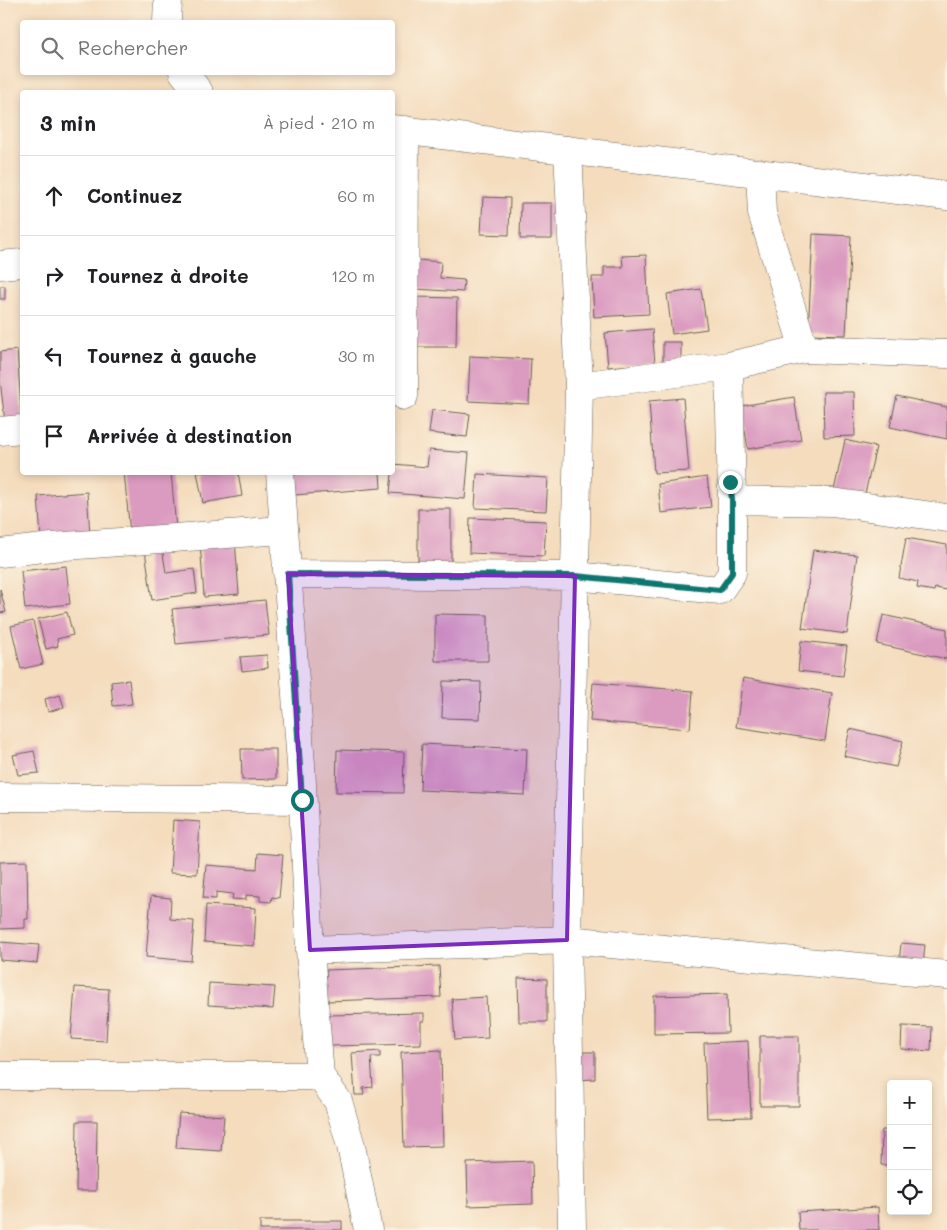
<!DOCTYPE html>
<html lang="fr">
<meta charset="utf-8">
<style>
body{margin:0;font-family:Mali,sans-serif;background:#f6f6f6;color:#202124}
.controls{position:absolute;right:15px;bottom:15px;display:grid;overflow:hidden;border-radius:5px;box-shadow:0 2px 8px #0003}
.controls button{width:45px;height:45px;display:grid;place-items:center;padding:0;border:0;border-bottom:1px solid #e0e0e0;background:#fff;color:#202124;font:25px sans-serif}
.stop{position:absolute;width:15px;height:15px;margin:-11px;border:4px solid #0f766e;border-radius:50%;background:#fff}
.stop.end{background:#0f766e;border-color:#fff;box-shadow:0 1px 5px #0008}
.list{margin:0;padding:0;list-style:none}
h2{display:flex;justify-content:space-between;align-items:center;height:65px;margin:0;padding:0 20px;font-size:21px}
h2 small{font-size:16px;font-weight:400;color:#757577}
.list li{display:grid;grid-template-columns:32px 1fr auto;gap:15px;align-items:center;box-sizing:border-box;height:80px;padding:0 20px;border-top:1px solid #e0e0e0}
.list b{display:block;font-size:19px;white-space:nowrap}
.list em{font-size:16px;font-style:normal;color:#757577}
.icon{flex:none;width:28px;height:28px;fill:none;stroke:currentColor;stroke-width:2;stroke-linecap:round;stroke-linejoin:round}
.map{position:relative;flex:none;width:947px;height:1230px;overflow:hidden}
.search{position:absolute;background:#fff;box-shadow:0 2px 8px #0003;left:20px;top:20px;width:375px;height:55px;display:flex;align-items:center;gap:12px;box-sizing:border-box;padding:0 18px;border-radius:5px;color:#757577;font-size:19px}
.panel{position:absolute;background:#fff;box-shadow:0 2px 8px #0003;left:20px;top:90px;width:375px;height:385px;border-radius:5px}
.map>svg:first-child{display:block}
</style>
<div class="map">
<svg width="947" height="1230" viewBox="0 0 947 1230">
<rect width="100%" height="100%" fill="#fcf5e5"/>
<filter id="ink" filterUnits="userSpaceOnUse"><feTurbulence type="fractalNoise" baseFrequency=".02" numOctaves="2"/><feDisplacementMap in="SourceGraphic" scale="10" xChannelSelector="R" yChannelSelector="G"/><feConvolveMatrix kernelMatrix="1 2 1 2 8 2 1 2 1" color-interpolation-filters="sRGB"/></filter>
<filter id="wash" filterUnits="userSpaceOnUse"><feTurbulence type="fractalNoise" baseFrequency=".0096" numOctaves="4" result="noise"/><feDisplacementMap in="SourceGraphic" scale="20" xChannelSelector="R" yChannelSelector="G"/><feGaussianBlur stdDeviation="1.12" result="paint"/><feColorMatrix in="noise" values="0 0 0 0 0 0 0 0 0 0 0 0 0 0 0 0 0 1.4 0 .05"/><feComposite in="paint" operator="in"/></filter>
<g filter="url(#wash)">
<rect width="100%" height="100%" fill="#f4dcbd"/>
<g id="blocks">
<path fill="#db9bc1" d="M483,197L510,198L509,235L481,234Z
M521,203H552V239H520Z
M813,234L851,236L846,335L808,334Z
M646,255L649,314L594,317L592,277H604V267H623L622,256Z
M418,260L441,262L440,278L464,280L463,292L416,289Z
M0,286H5V299H0Z
M701,289L707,329L672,334L667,294Z
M415,297L457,298L456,347H414Z
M652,329L655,363L608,367L605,333Z
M663,342H681V368H663Z
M17,350L22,420L5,422L0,380V352Z
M470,356L531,359L529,404L468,401Z
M823,392H854L855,436L824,437Z
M897,396L947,407V439L890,427Z
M794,397L801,440L748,449L741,406Z
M683,398L689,471L654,473L649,401Z
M432,410L470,414L467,437L429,433Z
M845,440L876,447L863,502L833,495Z
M429,450L469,453L465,499L390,493L393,464L427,467Z
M124,472H171L176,529L130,533Z
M197,472H238L242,496L203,503Z
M294,472H380L381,488L295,495Z
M477,474L548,478L546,511L475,508Z
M707,477L711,507L661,513L658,484Z
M87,492L90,534L41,538L38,496Z
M418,509H451V572L418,571Z
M470,518L546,521L544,556L469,553Z
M906,538L947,545V590L935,588L934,591L917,588L918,582L899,578Z
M235,539L239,594L204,597L200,542Z
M162,547L166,573L194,569L197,593L152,600L145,550Z
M813,550L857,555L847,634L802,628Z
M66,566L70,604L25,609L21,571Z
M0,589L6,612L0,613Z
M265,600L269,635L176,644L172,609Z
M67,612L73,635L57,639L58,646L46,649L38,619Z
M435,614L488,615V661H435Z
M883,615L947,629V659L877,644Z
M33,621L43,664L21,669L11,626Z
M801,641L847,646L843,676L798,671Z
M267,655L268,668L242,671L240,657Z
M743,678L832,693L825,741L736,727Z
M129,680L132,704L113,706L111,682Z
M443,681L481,682L480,719L442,718Z
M593,683L693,691L690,729L590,721Z
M60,695L64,707L48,712L45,699Z
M850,729L903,741L896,767L844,756Z
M422,744L527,749L525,795L420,790Z
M241,749H276V779L242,780Z
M337,750L404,752L403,793L336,792Z
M34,751L39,773L18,775L13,755Z
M173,820L200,822L197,874L170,873Z
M258,853L283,855L279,898L272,897L271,902L260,901V896L246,895V900L232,899L233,894L216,892V899L203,898L206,865L257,869Z
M27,861L28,919H25V928L0,929V862Z
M151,896L171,898L170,919L194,921L191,961L146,957Z
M206,905L256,908L254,946L204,942Z
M0,942L39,945L37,963L0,960Z
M901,943L925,945L923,967L899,964Z
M439,966L441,997L327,1001L326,970Z
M518,978L547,979V1022H519Z
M209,983L275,987L273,1009L208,1005Z
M75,987L109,989L106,1041L71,1039Z
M727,994L728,1033L654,1034V996Z
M486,997L488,1038L455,1040L452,999Z
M424,1013V1021H421V1044L329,1046L328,1015Z
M902,1026L932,1027L931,1051L901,1049Z
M760,1036H799V1106H760Z
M748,1041L751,1117L707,1118L704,1043Z
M441,1050L443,1146L404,1147L401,1052Z
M380,1051V1057H371L373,1087L363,1088L364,1095H355L352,1053Z
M573,1052H595V1079L574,1080Z
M179,1113L224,1116L221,1151L176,1148Z
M77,1121H97L96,1191H76Z
M882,1130H891V1165H881Z
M532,1161L533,1204L468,1206L467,1163Z
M878,1207L879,1230H799L798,1212Z
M260,1221H342V1230H260Z"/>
</g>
</g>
<g filter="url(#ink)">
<use href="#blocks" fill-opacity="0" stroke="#685f54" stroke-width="1"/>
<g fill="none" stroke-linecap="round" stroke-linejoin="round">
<g stroke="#685f54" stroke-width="29">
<path id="minor" d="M167,22L168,0
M183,72L199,92
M392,129L947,196
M568,150L579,386L567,940L572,1230
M760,173L762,213L804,349
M0,265L22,263
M579,386L729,366L804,349L947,354
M404,396L405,130
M0,431L22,429
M280,472L301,764L310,950L320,1076L338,1101L351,1146L368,1230
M732,500L832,502L947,518
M0,553L52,547L283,530
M288,574L575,576L720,590L732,573V500L729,366
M0,797L302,800
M310,950L567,940L947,975
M0,1076H320"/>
</g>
<use href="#minor" stroke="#fff" stroke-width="28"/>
</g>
</g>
<g fill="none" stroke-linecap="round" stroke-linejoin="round" filter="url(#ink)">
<path stroke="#0f766e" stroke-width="6" d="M302,800L288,574L575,576L720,590L732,573V500L730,482"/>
</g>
<path fill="#7b2cbf" fill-opacity="0.2" stroke="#7b2cbf" stroke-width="4" stroke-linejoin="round" d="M288,574L575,576L567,940L310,950Z"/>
</svg>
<div class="controls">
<button>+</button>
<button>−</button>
<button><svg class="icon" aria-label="locate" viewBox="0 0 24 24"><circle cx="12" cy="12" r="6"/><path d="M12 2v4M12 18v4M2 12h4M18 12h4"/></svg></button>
</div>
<div class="stop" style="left:302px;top:800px"></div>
<div class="stop end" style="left:730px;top:482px"></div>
<div class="search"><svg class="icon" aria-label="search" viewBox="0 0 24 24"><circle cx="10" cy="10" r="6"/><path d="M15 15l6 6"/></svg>Rechercher</div>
<section class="panel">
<h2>3 min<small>À pied · 210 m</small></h2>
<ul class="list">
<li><svg class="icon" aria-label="ahead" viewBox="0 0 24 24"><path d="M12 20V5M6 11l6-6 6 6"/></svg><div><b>Continuez</b></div><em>60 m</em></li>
<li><svg class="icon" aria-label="right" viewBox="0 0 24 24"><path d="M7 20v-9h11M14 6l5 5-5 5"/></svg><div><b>Tournez à droite</b></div><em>120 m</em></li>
<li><svg class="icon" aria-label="left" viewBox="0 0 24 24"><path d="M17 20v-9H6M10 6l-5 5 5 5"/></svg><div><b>Tournez à gauche</b></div><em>30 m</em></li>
<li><svg class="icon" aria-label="arrive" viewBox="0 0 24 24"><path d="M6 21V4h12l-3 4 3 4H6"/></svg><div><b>Arrivée à destination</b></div></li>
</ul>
</section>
</div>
